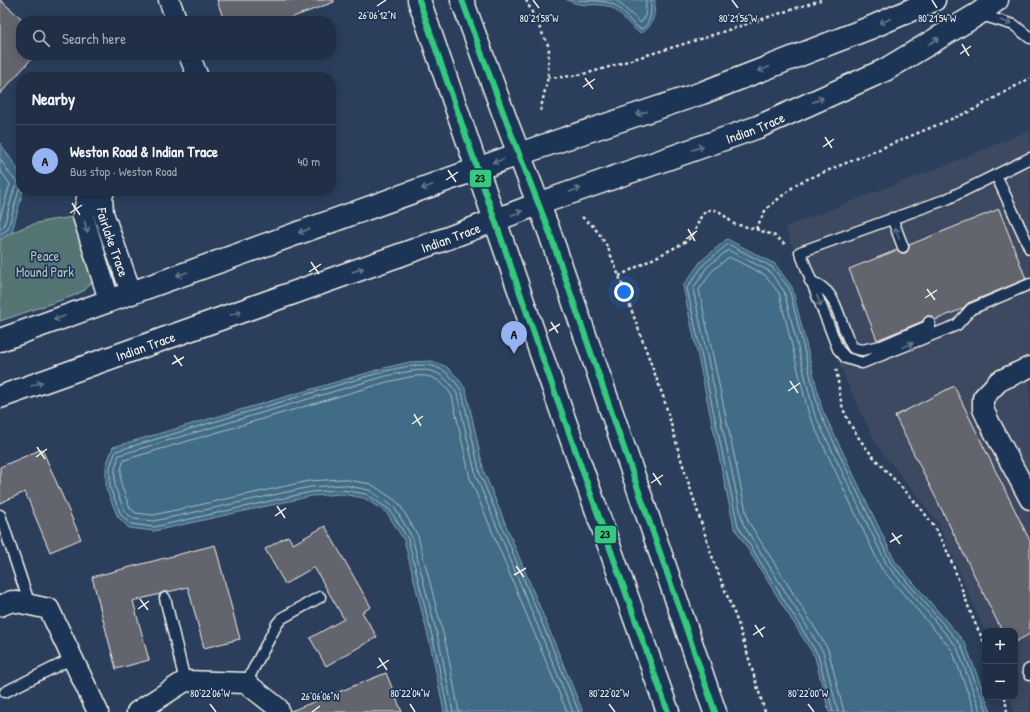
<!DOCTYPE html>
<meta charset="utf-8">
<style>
body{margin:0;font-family:"Patrick Hand",sans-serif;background:#28374c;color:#f1f3f6}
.controls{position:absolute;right:12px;bottom:12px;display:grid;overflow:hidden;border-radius:8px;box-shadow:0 2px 10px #0003}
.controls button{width:36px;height:36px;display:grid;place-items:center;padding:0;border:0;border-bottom:1px solid #3d4a5e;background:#202f45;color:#f1f3f6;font:20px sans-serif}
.you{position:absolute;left:624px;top:292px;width:14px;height:14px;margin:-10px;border:3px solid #fff;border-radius:50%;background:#1a73e8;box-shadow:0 0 0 6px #1a73e833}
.badge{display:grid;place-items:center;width:26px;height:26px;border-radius:50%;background:#95b2f1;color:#111;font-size:13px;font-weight:700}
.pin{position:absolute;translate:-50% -33px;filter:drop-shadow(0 1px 2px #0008)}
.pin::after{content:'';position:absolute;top:21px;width:14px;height:12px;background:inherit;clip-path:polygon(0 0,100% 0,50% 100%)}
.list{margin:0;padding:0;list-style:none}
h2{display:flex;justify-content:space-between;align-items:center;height:52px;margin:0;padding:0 16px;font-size:17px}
h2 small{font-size:13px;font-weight:400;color:#a2a9b3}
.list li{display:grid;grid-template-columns:26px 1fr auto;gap:12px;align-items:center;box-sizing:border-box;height:72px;padding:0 16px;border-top:1px solid #3d4a5e}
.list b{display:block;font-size:15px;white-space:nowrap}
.list p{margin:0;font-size:13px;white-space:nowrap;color:#a2a9b3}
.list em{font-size:13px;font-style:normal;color:#a2a9b3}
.icon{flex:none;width:22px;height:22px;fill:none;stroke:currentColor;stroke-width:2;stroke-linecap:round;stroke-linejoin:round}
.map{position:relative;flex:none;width:1030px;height:712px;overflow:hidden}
.search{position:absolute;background:#202f45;box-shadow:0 2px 10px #0003;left:16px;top:16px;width:320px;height:44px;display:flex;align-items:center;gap:10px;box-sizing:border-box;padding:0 14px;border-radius:16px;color:#a2a9b3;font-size:15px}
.panel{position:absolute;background:#202f45;box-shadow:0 2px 10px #0003;left:16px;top:72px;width:320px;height:124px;border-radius:16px}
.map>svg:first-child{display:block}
</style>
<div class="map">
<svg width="1030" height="712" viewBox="0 0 1030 712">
<rect width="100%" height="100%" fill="#2b3f5c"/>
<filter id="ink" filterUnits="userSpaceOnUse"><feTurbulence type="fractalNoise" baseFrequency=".025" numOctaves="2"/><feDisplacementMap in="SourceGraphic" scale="8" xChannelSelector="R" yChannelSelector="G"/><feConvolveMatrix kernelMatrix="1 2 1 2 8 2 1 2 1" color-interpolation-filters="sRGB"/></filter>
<g filter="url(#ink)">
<path fill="#3c4a61" d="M1030,130V712H1014L1010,697H1015V631H985L938,522L878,447L847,383L785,227L946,165Z"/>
<path fill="#547574" stroke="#a4b3ae" d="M83,216L95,272L92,282L85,290L73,296L0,321V240C28,221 51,220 83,216Z"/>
<path fill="#416c87" stroke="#89a1ae" d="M567,0H655C655,13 654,27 641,33C629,28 623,13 610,7C600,3 590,6 579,4C575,4 571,1 567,0Z
M0,143L21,174V191H23L12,232L0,240Z
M727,239L775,264L792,287L822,409L895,561L965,643L991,712H829L815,657L734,527L683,286L701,261Z
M432,361L447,367L458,378L466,390L484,472L583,712H444L432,652L404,540L387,513L364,498L342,494L312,496L154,531L129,528L118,517L106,489V466L113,447L384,368L410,362Z"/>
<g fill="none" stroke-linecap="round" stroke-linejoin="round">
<path stroke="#acbcc1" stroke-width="1" d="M579,0C590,1 602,0 613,4C624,10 631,25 641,29C652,24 651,10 651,0
M616,0L641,23C646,17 646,8 646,0
M0,159L12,177L18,182L14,189L4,226L0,229
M0,170L10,184L0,218
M0,235L8,229L19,190L21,188
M448,712L436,652L408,539L390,510L366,494L342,490L311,492L154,527L131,524L121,515L110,488V467L116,451L385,371C420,364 441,356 462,392L480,474L579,712
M453,712L441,650L412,537L394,507L369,490L343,485L310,487L154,521L134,519L125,512L115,487V468L119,455L386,376C418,370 438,361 457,394L476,476L573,712
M459,712L447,649L418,536L400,505L396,501L371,484L342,479L309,481L153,515L136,513L130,508L121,485V469L124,460L387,382C416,376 434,367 452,396L470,478L567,712
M833,712L818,655L738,526L687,288L704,264L728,244L772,267L789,288L819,411L891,563L961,645L979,692C983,697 985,706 987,712
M838,712L823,652L743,524L693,289L707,267L728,250L769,271L784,291L814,413L887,565L957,647L981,712
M844,712L828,649L748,521L699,290L712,271L729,257L765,275L779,293L809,415L881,568L952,650L975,712"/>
</g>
<path fill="#64656e" stroke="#f4f1e8" d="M0,0L21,18V55H35L0,94Z
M217,0H334V2L282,21H224Z
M999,209L1026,279L968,303L962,309L935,320L931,316H927L923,321L877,340L849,269L897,250L902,253H906L909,248V245Z
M954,386L1030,541V634L1015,642V631H1002L895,416Z
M42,449L81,539L50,552L25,492L0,503V467Z
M325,526L371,607L362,612L377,637L326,666L310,638L344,619L314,567L285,584L265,549L288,536L293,544Z
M215,545L240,639L204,648L188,587L168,592H163L160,594L133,601L149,660L116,669L92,577Z
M386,673L402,712H291V711Z"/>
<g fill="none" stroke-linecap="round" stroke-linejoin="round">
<g stroke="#f4f1e8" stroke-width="13">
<path id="service" d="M978,14L1014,25L1030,38
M1030,158L947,199L800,252L838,349L846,358L862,363L957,325L971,309L1030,284
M996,175L1030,249
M892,218L903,247
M810,281C815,283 820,285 824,289C838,299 842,332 853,348L862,350L881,346L930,325L929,322
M0,515L30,605
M165,598L185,681
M1030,669L1028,670L1030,675
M246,683L277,624L282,618L320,597
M5,692L73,658"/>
</g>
<g stroke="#f4f1e8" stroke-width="23">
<g id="minor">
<path d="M169,0L177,21"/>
<path d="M189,55L198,77"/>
<path d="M94,191L87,198L83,216L109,300"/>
<path id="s1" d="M104,191L102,197L103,213L131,292"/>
<path d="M1030,367L999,381L983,398V409L989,422L1030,499"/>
<path d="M0,606L12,601L49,609L98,712"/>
<path d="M137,712L185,681L246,683L278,708L279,712"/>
</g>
</g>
<g stroke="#f4f1e8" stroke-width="25">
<g id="tertiary">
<path d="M519,154L702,93L872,27L934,0"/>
<path id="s2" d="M538,204L758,127L885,70L978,14L997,0"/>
</g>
</g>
<g stroke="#f4f1e8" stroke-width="25">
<g id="secondary">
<path d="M419,0L538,345L668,712"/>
<path d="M462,0L507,123L549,231L648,517L715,712"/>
<path d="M0,340L519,154"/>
<path id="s3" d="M0,397L448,238L538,204"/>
</g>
</g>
<path stroke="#f4f1e8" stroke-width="2.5" stroke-dasharray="3 3" stroke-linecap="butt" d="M526,0L549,47L548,77L540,112
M548,77C578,79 608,67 637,58C699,40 759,20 821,0
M582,217L593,226L600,235L608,248L619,276L664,399L680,456L701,522L715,565L738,623L765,712
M756,229L775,236L787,246
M619,276L680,245C685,242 690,239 693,234C700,223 698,213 712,209L720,212L734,224L756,229L766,209L798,183L973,110L1030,78
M836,369C839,383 839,398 844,411C863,457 906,485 933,525C948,548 956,574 966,600C971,615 978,630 985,644
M1005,697L1007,712"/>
<use href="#service" stroke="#1d3557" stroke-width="10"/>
<use href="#minor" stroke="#1d3557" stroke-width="20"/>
<use href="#tertiary" stroke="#1d3557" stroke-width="22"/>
<use href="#secondary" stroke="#1d3557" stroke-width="22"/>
<g stroke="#1d3557" stroke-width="9">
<path id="bus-1" d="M419,0L538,345L668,712
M462,0L507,123L549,231L715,712"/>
</g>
<use href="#bus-1" stroke="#33ca7d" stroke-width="6"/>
</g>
<defs><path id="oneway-shaft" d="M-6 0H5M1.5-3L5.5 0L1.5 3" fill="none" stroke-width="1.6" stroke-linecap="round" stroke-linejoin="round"/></defs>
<g stroke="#68778a">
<use href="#oneway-shaft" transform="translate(885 21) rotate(157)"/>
<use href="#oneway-shaft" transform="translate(1006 22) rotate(17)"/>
<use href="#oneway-shaft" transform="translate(934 41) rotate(-31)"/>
<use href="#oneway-shaft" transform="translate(764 69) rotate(159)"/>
<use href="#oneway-shaft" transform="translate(818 100) rotate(-24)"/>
<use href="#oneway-shaft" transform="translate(642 113) rotate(162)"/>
<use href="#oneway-shaft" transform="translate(698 148) rotate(-19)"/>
<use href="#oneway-shaft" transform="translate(498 161) rotate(161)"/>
<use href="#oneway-shaft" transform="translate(427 187) rotate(159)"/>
<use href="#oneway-shaft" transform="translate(575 190) rotate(-20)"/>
<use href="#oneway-shaft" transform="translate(517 213) rotate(-21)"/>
<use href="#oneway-shaft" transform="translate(86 227) rotate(74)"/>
<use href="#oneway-shaft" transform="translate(304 231) rotate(161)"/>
<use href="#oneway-shaft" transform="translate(897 233) rotate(-110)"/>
<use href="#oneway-shaft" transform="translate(358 270) rotate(-19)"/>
<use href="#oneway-shaft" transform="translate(182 274) rotate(161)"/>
<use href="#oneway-shaft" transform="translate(819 301) rotate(68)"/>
<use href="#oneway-shaft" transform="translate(236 313) rotate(-19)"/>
<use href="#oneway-shaft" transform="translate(59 318) rotate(160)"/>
<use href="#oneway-shaft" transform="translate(908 345) rotate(-22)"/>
<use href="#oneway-shaft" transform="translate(37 384) rotate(-20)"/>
</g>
</g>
<path fill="none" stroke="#f4f1e8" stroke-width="1.5" d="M533,0L539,8M732,0L738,8M932,0L937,8M377,6L386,0M962,44L969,56M960,54L971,46M585,78L593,89M583,87L595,79M825,137L832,148M823,147L834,139M448,170L456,182M446,180L458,172M72,203L80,215M70,213L82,205M688,229L695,241M686,239L697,231M311,262L319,274M309,272L321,264M927,289L935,300M925,298L937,290M551,322L558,333M549,331L560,324M174,355L182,366M172,364L184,357M790,381L798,393M788,391L800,383M414,414L421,426M412,424L423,416M37,447L45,459M36,457L47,449M653,473L661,485M651,483L663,475M277,506L285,518M275,516L286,508M892,533L900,544M890,542L902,535M516,566L524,577M514,575L526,568M140,599L148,610M138,609L149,601M755,625L763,637M753,635L765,627M379,658L387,670M377,668L389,660M210,704L216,712M410,704L415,712M609,704L615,712M808,704L814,712M312,712L320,706"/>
<g text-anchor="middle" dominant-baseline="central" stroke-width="3.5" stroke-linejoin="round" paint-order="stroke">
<g font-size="14" fill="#f4f1e8" stroke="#1d3557">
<text stroke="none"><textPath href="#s2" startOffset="230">Indian Trace</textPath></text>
<text stroke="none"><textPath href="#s3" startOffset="478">Indian Trace</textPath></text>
<text stroke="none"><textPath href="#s1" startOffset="53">Fairlake Trace</textPath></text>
<text stroke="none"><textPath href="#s3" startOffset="154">Indian Trace</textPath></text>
</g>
<g font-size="14" fill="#b4bfba" stroke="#1d3557">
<text x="45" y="255">Peace<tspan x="45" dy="16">Mound Park</tspan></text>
</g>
</g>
<g font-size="10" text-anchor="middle" fill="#f4f1e8" stroke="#1d3557" stroke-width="3.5" stroke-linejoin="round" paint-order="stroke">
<text x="377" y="19">26°06'12"N</text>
<text x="539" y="22">80°21'58"W</text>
<text x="738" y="22">80°21'56"W</text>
<text x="937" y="22">80°21'54"W</text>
<text x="210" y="697">80°22'06"W</text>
<text x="410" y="697">80°22'04"W</text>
<text x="609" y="697">80°22'02"W</text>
<text x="808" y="697">80°22'00"W</text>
<text x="320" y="700">26°06'06"N</text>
</g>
<g stroke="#1d3557" stroke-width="1.5">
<rect x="469" y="169" width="23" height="19" rx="4" fill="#33ca7d"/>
<rect x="594" y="525" width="23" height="19" rx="4" fill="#33ca7d"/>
</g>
<g font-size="11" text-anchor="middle" font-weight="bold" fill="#111">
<text x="480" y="182">23</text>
<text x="605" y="538">23</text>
</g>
</svg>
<div class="controls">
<button>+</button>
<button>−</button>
</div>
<div class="you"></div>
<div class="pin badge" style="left:514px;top:354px">A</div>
<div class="search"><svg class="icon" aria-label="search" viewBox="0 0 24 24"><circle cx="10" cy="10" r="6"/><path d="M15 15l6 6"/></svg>Search here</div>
<section class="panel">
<h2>Nearby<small></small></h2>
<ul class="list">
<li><span class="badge">A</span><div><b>Weston Road &amp; Indian Trace</b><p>Bus stop · Weston Road</p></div><em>40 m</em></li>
</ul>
</section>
</div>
